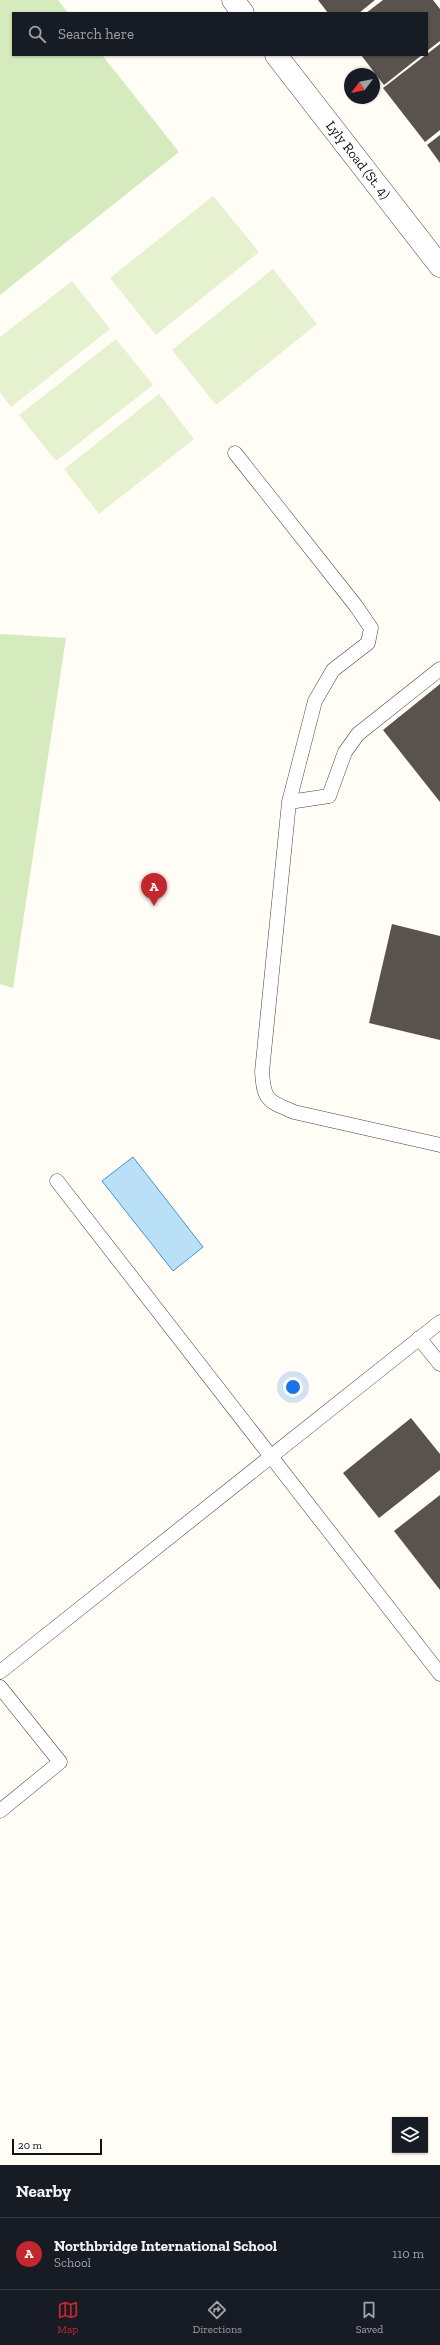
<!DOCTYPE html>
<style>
body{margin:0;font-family:"Zilla Slab",serif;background:#20242c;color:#f1f3f6}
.controls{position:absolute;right:12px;bottom:12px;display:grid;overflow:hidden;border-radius:0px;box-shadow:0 1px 3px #0004}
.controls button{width:36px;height:36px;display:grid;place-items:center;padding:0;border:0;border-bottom:1px solid #363941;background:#171b24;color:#f1f3f6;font:20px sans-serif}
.compass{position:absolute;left:344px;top:68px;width:36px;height:36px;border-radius:50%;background:#171b24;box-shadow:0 1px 3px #0004;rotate:238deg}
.scale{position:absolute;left:12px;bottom:10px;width:90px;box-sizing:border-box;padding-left:4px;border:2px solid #111;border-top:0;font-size:11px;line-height:14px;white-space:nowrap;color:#111;-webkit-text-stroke:3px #fff;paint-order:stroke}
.you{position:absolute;left:293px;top:1387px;width:14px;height:14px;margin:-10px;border:3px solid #fff;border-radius:50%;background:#1a73e8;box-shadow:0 0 0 6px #1a73e833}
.badge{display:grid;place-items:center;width:26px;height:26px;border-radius:50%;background:#c4262e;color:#fff;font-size:13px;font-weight:700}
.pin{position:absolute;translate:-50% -33px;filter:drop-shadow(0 1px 2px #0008)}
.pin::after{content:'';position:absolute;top:21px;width:14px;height:12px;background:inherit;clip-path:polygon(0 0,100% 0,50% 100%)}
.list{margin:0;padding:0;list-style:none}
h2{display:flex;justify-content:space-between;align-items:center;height:52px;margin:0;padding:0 16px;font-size:17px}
h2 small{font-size:13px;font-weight:400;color:#9ea1a6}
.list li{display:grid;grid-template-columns:26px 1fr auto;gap:12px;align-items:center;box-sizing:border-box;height:72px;padding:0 16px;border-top:1px solid #363941}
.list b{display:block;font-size:15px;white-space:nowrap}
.list p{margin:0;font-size:13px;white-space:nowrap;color:#9ea1a6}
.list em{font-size:13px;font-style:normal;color:#9ea1a6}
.icon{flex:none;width:22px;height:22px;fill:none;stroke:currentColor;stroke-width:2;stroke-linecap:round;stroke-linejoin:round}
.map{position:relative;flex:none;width:440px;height:2165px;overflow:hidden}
.search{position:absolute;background:#171b24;box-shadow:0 1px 3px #0004;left:12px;right:12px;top:12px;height:44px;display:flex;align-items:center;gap:10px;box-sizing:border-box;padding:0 14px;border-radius:0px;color:#9ea1a6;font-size:15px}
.sheet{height:124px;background:#171b24}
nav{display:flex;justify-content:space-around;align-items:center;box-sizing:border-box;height:56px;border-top:1px solid #363941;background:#171b24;font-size:11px;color:#9ea1a6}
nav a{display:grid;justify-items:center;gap:2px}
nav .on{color:#c4262e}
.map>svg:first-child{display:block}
</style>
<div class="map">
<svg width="440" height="2165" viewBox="0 0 440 2165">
<rect width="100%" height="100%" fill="#fffdf5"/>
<path fill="#d5ebbd" d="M0,0H58L68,13H13V55H102L179,152L0,295Z
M0,634L66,638L13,988L0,984Z"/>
<path fill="#e6f2cf" d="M213,196L259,252L156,335L110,278Z
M273,269L317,324L216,405L172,350Z
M72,281L110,329L11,407L0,392V337Z
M116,339L153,385L56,461L19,415Z
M159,394L194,439L99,514L64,469Z"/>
<path fill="#b9e0f7" stroke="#3f96cf" d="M133,1157L203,1247L173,1271L102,1181Z"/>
<path fill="#5a524d" d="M318,0H375L359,13H328Z
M383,0H433L440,9V41L427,51V13H366Z
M440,44V130L425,142L383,88Z
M361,55H422L384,85Z
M440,135V163L427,145Z
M440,684V802L383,730Z
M392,924L440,936V1040L369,1023Z
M411,1418L440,1454V1470L379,1518L343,1473Z
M440,1495V1590L394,1531Z"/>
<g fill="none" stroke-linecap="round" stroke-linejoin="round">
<g stroke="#444" stroke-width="15">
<path id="lane" d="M235,453L356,606L371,628L368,643L333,670L315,701L289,802L262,1072C264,1101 268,1101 294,1112L440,1145
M289,802L329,796L345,752L358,734L440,669
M57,1181L440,1674
M419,1338L440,1364
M0,1672L440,1322
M0,1687L60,1762L0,1811"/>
</g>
<g stroke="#444" stroke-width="23">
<path id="street" d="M233,0L243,13
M276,55L440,266"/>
</g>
<use href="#lane" stroke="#fff" stroke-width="14"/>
<use href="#street" stroke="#fff" stroke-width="22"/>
</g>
<g text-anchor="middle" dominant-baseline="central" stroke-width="4" stroke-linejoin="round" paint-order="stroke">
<g font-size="14" fill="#111" stroke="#fff">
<text transform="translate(358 160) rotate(52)">Lyly Road (St. 4)</text>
</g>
</g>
</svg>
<div class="controls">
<button><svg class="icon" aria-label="layers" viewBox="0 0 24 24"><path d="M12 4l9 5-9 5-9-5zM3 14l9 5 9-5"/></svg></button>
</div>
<svg class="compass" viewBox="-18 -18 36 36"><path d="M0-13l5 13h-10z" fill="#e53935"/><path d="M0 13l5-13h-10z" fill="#9ea1a6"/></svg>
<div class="scale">20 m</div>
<div class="you"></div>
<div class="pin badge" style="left:154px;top:906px">A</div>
<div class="search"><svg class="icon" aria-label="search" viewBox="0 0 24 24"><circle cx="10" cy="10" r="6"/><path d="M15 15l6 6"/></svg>Search here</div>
</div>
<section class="sheet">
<h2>Nearby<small></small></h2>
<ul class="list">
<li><span class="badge">A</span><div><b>Northbridge International School</b><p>School</p></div><em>110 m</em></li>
</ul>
</section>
<nav>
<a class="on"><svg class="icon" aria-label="map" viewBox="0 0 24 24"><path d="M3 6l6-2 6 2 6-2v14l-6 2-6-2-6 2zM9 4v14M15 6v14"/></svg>Map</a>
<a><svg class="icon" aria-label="directions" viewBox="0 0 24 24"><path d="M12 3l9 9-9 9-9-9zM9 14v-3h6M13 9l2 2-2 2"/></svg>Directions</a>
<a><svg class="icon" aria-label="saved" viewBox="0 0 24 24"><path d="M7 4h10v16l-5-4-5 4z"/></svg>Saved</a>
</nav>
